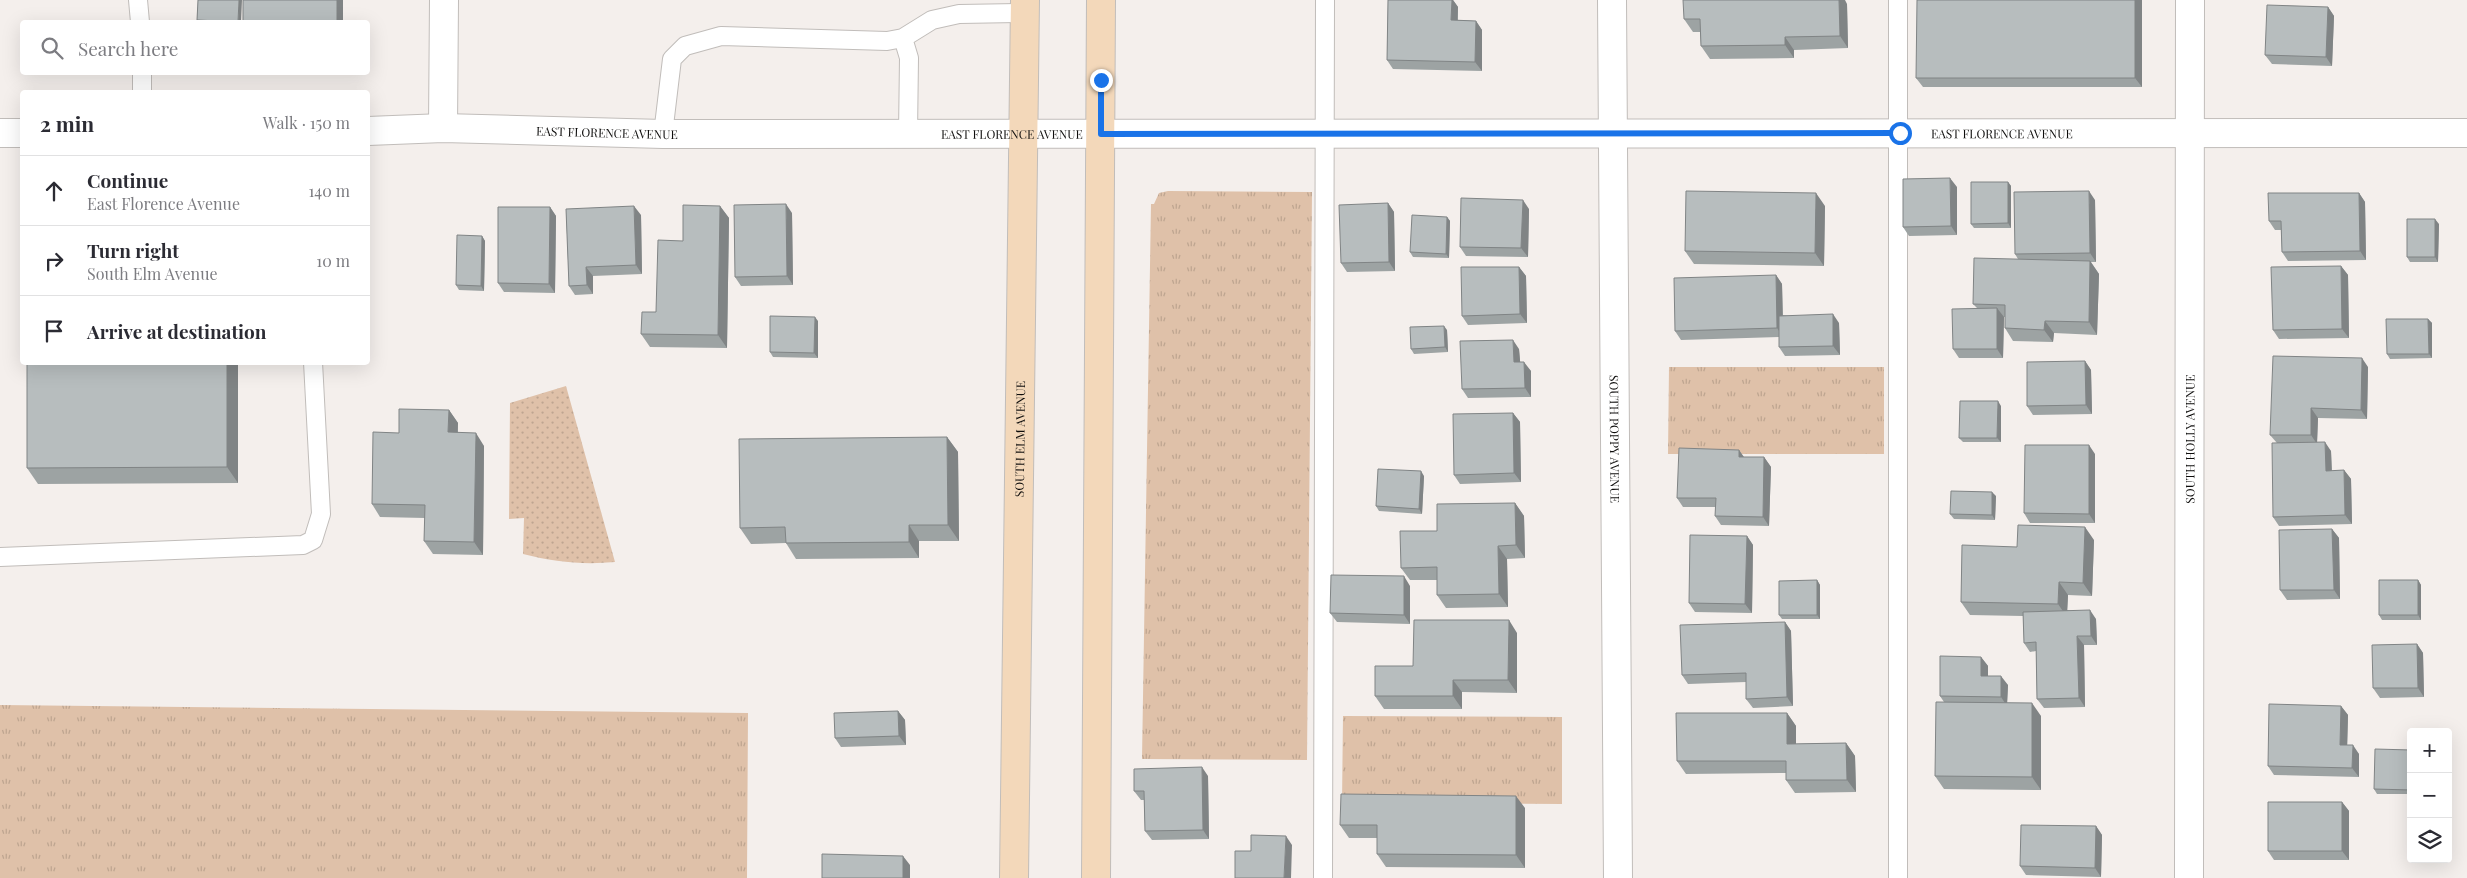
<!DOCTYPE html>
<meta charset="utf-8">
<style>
body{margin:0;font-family:"Playfair Display",serif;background:#f7f7f7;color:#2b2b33}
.controls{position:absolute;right:15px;bottom:15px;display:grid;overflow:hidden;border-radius:5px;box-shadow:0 5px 20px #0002}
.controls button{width:45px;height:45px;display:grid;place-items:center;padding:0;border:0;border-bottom:1px solid #e1e1e2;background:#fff;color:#2b2b33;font:25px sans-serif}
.stop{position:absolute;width:15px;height:15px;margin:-11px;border:4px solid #1a73e8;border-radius:50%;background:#fff}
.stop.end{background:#1a73e8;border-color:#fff;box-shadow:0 1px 5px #0008}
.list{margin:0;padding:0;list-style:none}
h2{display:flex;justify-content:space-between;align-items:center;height:65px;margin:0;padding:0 20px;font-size:21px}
h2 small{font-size:16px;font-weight:400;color:#7c7c81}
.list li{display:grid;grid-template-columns:32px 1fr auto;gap:15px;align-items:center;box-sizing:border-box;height:70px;padding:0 20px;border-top:1px solid #e1e1e2}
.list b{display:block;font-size:19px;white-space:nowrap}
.list p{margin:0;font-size:16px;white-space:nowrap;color:#7c7c81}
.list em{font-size:16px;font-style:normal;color:#7c7c81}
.icon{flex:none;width:28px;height:28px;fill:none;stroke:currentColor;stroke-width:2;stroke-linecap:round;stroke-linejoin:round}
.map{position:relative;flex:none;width:2467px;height:878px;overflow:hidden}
.search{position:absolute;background:#fff;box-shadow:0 5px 20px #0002;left:20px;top:20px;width:350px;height:55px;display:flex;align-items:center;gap:12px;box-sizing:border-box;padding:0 18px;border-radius:5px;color:#7c7c81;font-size:19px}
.panel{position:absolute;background:#fff;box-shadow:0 5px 20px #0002;left:20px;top:90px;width:350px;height:275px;border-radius:5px}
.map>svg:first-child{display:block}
</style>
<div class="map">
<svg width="2467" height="878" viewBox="0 0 2467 878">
<defs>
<pattern id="grass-tufts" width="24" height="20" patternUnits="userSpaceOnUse" patternTransform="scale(1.25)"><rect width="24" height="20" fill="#dfc1a9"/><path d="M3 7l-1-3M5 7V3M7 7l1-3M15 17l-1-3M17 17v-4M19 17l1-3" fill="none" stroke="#bea590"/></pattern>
<pattern id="park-dots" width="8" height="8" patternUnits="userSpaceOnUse" patternTransform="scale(1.25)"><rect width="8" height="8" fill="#dfc1a9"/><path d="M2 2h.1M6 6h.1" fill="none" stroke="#bea590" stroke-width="1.8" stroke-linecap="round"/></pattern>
</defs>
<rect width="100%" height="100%" fill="#f4efec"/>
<path fill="url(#grass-tufts)" d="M1168,191L1312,192L1307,760L1142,759L1151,204H1154L1159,193Z
M1669,367H1884V454H1668Z
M0,705L748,713L747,878H0Z
M1343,716L1562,717V804L1342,803Z"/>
<path fill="url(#park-dots)" d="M566,386L615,562C583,565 554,562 523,554L524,518L509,519L510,403Z"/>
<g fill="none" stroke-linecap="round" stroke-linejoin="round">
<g stroke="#c1bdba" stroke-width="20">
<path id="service" d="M138,0L140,22
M903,38L932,20L959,14L1025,13
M142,72V92
M663,134L672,59L685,46L721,36L887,41L903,38L909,58L908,134
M0,557L303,545L313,540L321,514L313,362
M1323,878L1325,0
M1898,878V0"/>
</g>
<g stroke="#c1bdba" stroke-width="30">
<g id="minor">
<path id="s1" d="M1612,0L1618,878"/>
<path d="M443,128L444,0"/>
<path id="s2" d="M368,131L443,128L663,134L2467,133"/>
<path d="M0,133H22"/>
<path id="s3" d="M2189,878L2190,0"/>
</g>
</g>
<g stroke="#c1bdba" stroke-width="30">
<g id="secondary">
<path id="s4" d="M1014,878L1025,0"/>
<path d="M1096,878L1101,0"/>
</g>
</g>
<use href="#service" stroke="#fff" stroke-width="18"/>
<use href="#minor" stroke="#fff" stroke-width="28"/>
<use href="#secondary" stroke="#f3d8ba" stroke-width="28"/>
</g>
<path fill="#9da3a3" d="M198,0L241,22H199L197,20Z
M1388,0H1453L1458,7V20L1476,21L1482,30V71L1393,69L1387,60Z
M2142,0V87H1923L1916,78Z
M1847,4L1848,48L1794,50V58L1710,59L1701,46L1700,32H1693L1684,19Z
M2328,7L2334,16L2332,66L2272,64L2265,55Z
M2008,182L2011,186V228H1974L1971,224Z
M1957,187V235L1909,236L1903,227Z
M2359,193L2365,202L2366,260L2288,261L2282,252L2281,230H2275L2269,221Z
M2095,200L2096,262H2091L2099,274L2097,335L2054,333L2053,342L2013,341L2005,328V317H2004L2003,358H1959L1953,349L1977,308L1973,304L2018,259L2015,254Z
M1388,203L1394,212L1395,271L1347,272L1341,263Z
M720,206L729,218L727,348L650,347L641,334L656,312L683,241Z
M1825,206L1824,266L1694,264L1685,251Z
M550,207L556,216L555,293L504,292L498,283Z
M566,209L641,215L642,274L593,276V294L575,295L569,286Z
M1529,209L1528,257L1466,256L1460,247Z
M792,213L793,285L741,286L735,277Z
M1447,217L1450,221L1449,258L1413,257L1410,252Z
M2439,224L2438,262H2410L2407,257Z
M482,236L485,241L484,291L459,290L456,285Z
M2341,266L2348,275L2349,338L2279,339L2273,330Z
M1519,267L1526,276L1527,323L1468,325L1462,316Z
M1776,275L1782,284L1783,315L1839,323L1840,355L1785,356L1779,347V337L1681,340L1675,331Z
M2428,319L2432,323V358L2390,359L2387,354Z
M818,321V358L773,357L770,352Z
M1447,330L1448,352L1414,354L1411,349Z
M1519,349L1520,362L1531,371V397L1468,398L1462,389Z
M2085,361L2091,370L2092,414L2033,415L2027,406Z
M238,362V483L38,484L27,468Z
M2368,367L2367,419L2318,418L2317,442L2331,451L2332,471L2344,470L2351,479L2352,524L2279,526L2273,517L2277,443L2270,435Z
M2001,406V442H1963L1959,438Z
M449,410L458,423V432L484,446L483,555L433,554L424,541L425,518L380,517L372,504L399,433Z
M1513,413L1520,422L1521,482L1460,484L1454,475Z
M947,437L958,452L959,541H919V558L796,559L786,543L751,544L740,528Z
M1739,450L1744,457H1764L1771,467L1769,526L1721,525L1715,516L1716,507H1683L1677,498Z
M2095,454V523H2030L2024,513Z
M1424,476L1422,514L1379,511L1376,506Z
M1996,496L1995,520L1954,519L1950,514Z
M1515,503L1524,516L1525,558L1507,559L1508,607L1446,608L1437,595V580H1410L1401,568L1437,531Z
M2332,529L2339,538L2340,599L2287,600L2280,590Z
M1747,536L1753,545L1752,613L1695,612L1689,603Z
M2094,540L2092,596L2068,595L2067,610L2096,619L2097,645H2084L2085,707L2044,708L2037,699L2036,651L2030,652L2024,643L2023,616L1970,615L1961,602L2017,547Z
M1817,580L1820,585V619H1782L1779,615Z
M2418,580L2421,585V620H2382L2379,615Z
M1410,586V624L1337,622L1330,613Z
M1785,622L1791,631L1793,706L1753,708L1746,699V682L1688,684L1682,675Z
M1517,633V693L1462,692V709H1384L1375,696L1413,666Z
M2417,644L2423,653L2424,697L2380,698L2373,688Z
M1981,657L1988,666V676L2008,685L2007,703L2041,716V790L1944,789L1935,776L1944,702L1940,696Z
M2341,706L2348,715L2347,745L2359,754V777L2274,775L2268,766Z
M898,711L905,720L906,745L841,747L835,738Z
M1787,713L1796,726V744L1846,743L1855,756L1856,792L1795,793L1786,780V773L1686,774L1677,761Z
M2411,750V794H2377L2374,789Z
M1208,776L1209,839L1152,840L1145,831L1144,800H1141L1134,791Z
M2342,802L2349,811V860H2274L2268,851Z
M1525,808V868L1386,867L1377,854V838H1349L1340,825Z
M2096,826L2102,835L2101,877L2026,875L2020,866Z"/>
<path fill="#808485" d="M239,0H242L241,22H238Z
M337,0H343V22H337Z
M1452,0H1453L1458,7L1457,29L1451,20Z
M1839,0H1845L1847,4L1848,48L1840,36Z
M2135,0H2142V87L2135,78Z
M2328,7L2334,16L2332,66L2326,57Z
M1476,21L1482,30V71L1475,62Z
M1785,37L1794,50V58L1785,45Z
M1950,178L1957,187V235L1951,226Z
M2008,182L2011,186V228L2008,223Z
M2089,191L2095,200L2096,262L2090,253Z
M1816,193L1825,206L1824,266L1815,253Z
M2359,193L2365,202L2366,260L2360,251Z
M1523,200L1529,209L1528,257L1521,248Z
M1388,203L1394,212L1395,271L1389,262Z
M786,204L792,213L793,285L787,276Z
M634,206L641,215L642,274L636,265Z
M720,206L729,218L727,348L718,335Z
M550,207L556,216L555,293L549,284Z
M1447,217L1450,221L1449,258L1446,254Z
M2435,219L2439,224L2438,262L2435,257Z
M482,236L485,241L484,291L481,286Z
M2090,261L2099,274L2097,335L2089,322Z
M2341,266L2348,275L2349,338L2342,329Z
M586,267L593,276V294L587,285Z
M1519,267L1526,276L1527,323L1520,314Z
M1776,275L1782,284L1783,337L1777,328Z
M1997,308L2004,317L2003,358L1997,349Z
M1833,314L1839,323L1840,355L1833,346Z
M815,317L818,321V358L814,353Z
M2428,319L2432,323V358L2429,354Z
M2045,321L2054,333L2053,342L2044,330Z
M1444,326L1447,330L1448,352L1445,347Z
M1513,340L1519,349L1521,371L1514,362Z
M2362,358L2368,367L2367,419L2361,410Z
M2085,361L2091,370L2092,414L2086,405Z
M227,362H238V483L227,467Z
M1524,362L1531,371V397L1525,388Z
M1998,401L2001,406V442L1997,438Z
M2311,408L2318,418L2317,444L2311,435Z
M449,410L458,423L457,445L448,432Z
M1513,413L1520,422L1521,482L1514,473Z
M476,433L484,446L483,555L474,542Z
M947,437L958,452L959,541L948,525Z
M2325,442L2331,451L2332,480L2326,471Z
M2089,445L2095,454V523L2089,514Z
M1739,450L1745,459L1739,457Z
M1764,457L1771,467L1769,526L1763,517Z
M2344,470L2351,479L2352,524L2345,515Z
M1421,471L1424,476L1422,514L1419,509Z
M1992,492L1996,496L1995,520L1992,515Z
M1515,503L1524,516L1525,558L1516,545Z
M909,525L919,541V558L909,542Z
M2085,527L2094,540L2092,596L2083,583Z
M2332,529L2339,538L2340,599L2334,590Z
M1747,536L1753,545L1752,613L1745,604Z
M1498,546L1507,559L1508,607L1499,594Z
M1404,576L1410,586V624L1404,615Z
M1817,580L1820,585V619L1817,615Z
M2418,580L2421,585V620L2418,615Z
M2059,582L2068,595L2067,617L2058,604Z
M2090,610L2096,619L2097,645L2091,636Z
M1509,620L1517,633V693L1508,680Z
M1785,622L1791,631L1793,706L1787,697Z
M2077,636L2084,645L2085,707L2079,698Z
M2417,644L2423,653L2424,697L2418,688Z
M1981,657L1988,666V685L1981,676Z
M2001,676L2008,685L2007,706L2001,697Z
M1453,680L1462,692V709L1453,696Z
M2032,703L2041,716V790L2032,777Z
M2341,706L2348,715L2347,754L2340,745Z
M898,711L905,720L906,745L899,736Z
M1787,713L1796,726V757L1787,744Z
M1846,743L1855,756L1856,792L1847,780Z
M2353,745L2359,754V777L2352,768Z
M1202,767L1208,776L1209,839L1203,830Z
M1516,796L1525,808V868L1516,855Z
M2342,802L2349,811V860L2342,851Z
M2096,826L2102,835L2101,877L2095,868Z
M1286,836L1292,845L1291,878H1284Z
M903,856L910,865V878H903Z"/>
<path fill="#b7bdbe" stroke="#808485" d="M198,0H239L238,22L197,20Z
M243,0H337V22H243Z
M1388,0H1452L1451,20L1476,21L1475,62L1387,60Z
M1683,0H1839L1840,36L1785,37V45L1701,46L1700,19H1684Z
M1917,0H2135V78H1916Z
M2267,5L2328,7L2326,57L2265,55Z
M1950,178L1951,226L1903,227V179Z
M1971,182H2008V223L1971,224Z
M1686,191L1816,193L1815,253L1685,251Z
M2089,191L2090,253L2015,254L2014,192Z
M2268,193H2359L2360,251L2282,252L2281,221H2269Z
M1461,198L1523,200L1521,248L1460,247Z
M1388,203L1389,262L1341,263L1339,205Z
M786,204L787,276L735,277L734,205Z
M683,205L720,206L718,335L641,334L642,312H656L658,240L683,241Z
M634,206L636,265L586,267L587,285L569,286L566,209Z
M498,207H550L549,284L498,283Z
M1412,215L1447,217L1446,254L1410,252Z
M2407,219H2435V257H2407Z
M457,235L482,236L481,286L456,285Z
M1974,258L2090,261L2089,322L2045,321L2044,330L2005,328V305L1973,304Z
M2341,266L2342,329L2273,330L2271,267Z
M1461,267H1519L1520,314L1462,316Z
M1776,275L1777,328L1675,331L1674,278Z
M1997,308V349H1953L1952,309Z
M1833,314V346L1779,347V316Z
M770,316L815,317L814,353L770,352Z
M2386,319H2428L2429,354H2387Z
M1444,326L1445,347L1411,349L1410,327Z
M1513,340L1514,362H1524L1525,388L1462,389L1460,341Z
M2273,356L2362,358L2361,410L2311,408V435H2270Z
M2085,361L2086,405L2027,406V362Z
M27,362H227V467L27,468Z
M1960,401H1998L1997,438H1959Z
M399,409L449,410L448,432L476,433L474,542L424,541L425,505L372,504L373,432L399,433Z
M1513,413L1514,473L1454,475L1453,414Z
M947,437L948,525H909V542L786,543L785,527L740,528L739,439Z
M2325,442L2326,471L2344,470L2345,515L2273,517L2272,443Z
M2025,445H2089V514L2024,513Z
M1679,448L1739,450V457H1764L1763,517L1715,516L1716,498H1677Z
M1378,469L1421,471L1419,509L1376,506Z
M1951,491L1992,492V515L1950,514Z
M1515,503L1516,545L1498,546L1499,594L1437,595V567L1401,568L1400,531H1437V504Z
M2018,525L2085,527L2083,583L2059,582L2058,604L1961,602L1962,545L2017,547Z
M2332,529L2334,590H2280L2279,530Z
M1690,535L1747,536L1745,604L1689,603Z
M1331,575L1404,576V615L1330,613Z
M1817,580V615H1779V581Z
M2379,580H2418V615H2379Z
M2090,610L2091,636H2077L2079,698L2037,699L2036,642L2024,643L2023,612Z
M1414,620H1509L1508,680H1453V696H1375V666H1413Z
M1785,622L1787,697L1746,699V673L1682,675L1680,625Z
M2417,644L2418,688H2373L2372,645Z
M1940,656L1981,657V676H2001V697L1940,696Z
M1936,702L2032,703V777L1935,776Z
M2269,704L2341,706L2340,745H2353L2352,768L2268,766Z
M898,711L899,736L835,738L834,713Z
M1676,713H1787V744L1846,743L1847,780H1786V761H1677Z
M2375,749L2411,750V790L2374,789Z
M1202,767L1203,830L1145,831L1144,791H1134V769Z
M1341,794L1516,796V855L1377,854V825H1340Z
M2268,802H2342V851H2268Z
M2021,825L2096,826L2095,868L2020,866Z
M1251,835L1286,836L1284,878H1235V851H1251Z
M822,854L903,856V878H822Z"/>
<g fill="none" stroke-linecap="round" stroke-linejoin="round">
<path stroke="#1a73e8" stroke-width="6" d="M1101,80V134L1900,133"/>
</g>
<g text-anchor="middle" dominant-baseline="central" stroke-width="4.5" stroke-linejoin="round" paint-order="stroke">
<g font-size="12" fill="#0d0c0b" stroke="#fffdfc">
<text stroke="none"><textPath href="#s2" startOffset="239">EAST FLORENCE AVENUE</textPath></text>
<text stroke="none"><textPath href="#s2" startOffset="1634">EAST FLORENCE AVENUE</textPath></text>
<text stroke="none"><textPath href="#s2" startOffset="644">EAST FLORENCE AVENUE</textPath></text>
<text stroke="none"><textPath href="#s4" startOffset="439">SOUTH ELM AVENUE</textPath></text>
<text stroke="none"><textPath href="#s1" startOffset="439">SOUTH POPPY AVENUE</textPath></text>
<text stroke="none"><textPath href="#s3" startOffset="439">SOUTH HOLLY AVENUE</textPath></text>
</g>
</g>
</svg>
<div class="controls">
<button>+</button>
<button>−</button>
<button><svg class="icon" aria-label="layers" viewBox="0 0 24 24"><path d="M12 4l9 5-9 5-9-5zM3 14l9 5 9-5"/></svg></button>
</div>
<div class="stop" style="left:1900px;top:133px"></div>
<div class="stop end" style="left:1101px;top:80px"></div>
<div class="search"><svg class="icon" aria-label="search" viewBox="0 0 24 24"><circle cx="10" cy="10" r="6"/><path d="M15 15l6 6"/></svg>Search here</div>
<section class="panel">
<h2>2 min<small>Walk · 150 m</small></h2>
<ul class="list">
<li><svg class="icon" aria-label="ahead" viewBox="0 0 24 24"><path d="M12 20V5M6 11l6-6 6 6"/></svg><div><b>Continue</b><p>East Florence Avenue</p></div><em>140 m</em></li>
<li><svg class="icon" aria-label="right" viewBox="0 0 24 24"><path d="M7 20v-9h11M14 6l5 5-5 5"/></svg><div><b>Turn right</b><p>South Elm Avenue</p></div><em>10 m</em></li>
<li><svg class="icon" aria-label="arrive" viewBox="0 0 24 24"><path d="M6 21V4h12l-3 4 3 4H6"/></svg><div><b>Arrive at destination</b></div></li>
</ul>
</section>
</div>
